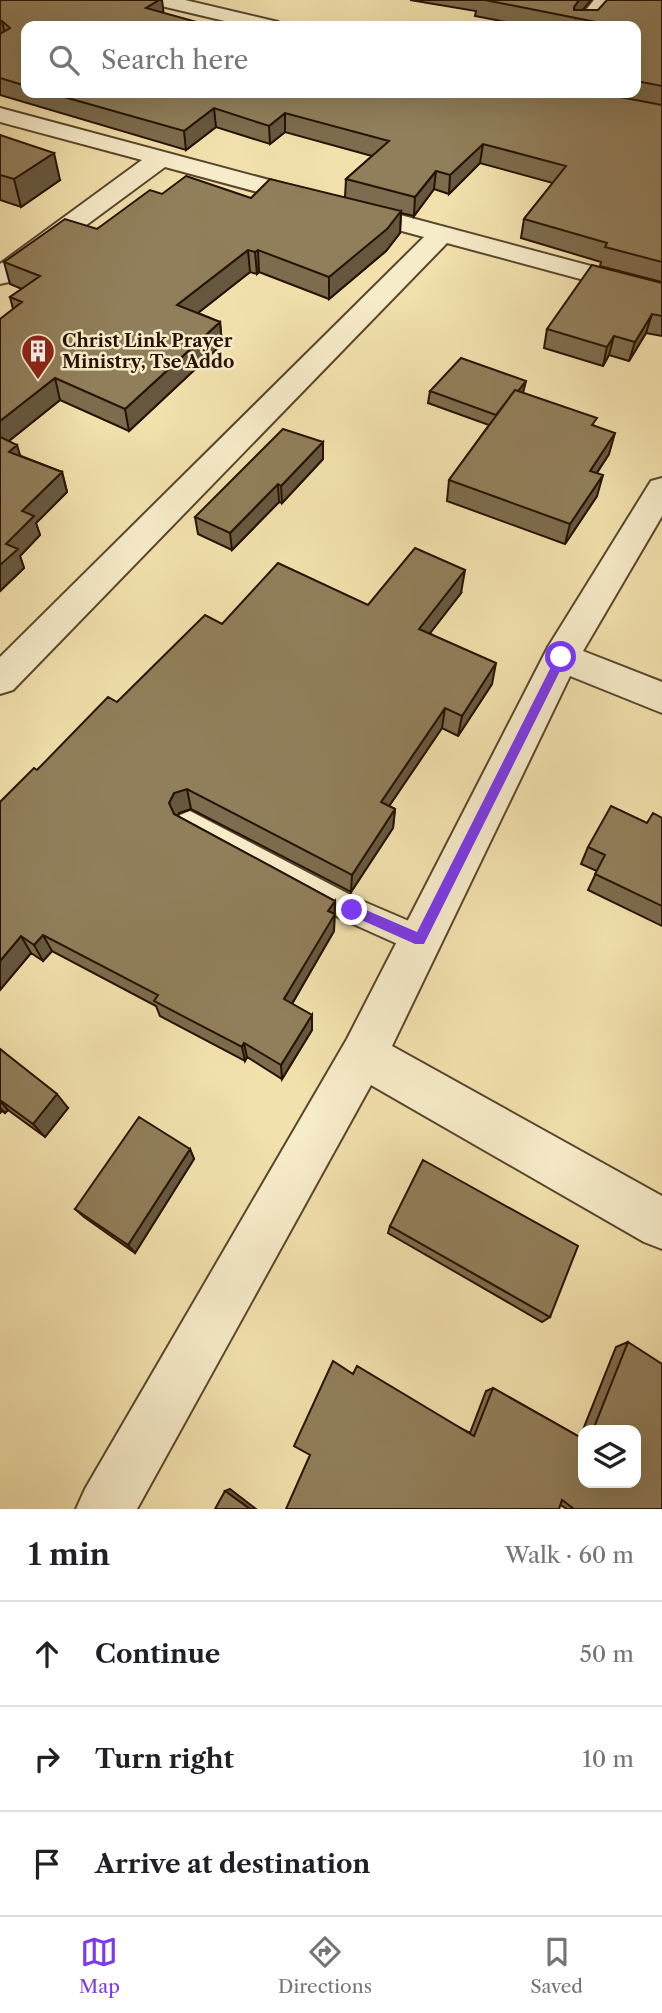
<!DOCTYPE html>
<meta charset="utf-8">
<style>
body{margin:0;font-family:"Libre Caslon Text",serif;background:#f2f2f2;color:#202124}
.controls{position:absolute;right:21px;bottom:21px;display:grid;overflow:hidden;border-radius:14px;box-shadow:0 7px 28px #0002}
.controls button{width:63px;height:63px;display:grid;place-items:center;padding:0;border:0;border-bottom:2px solid #e0e0e0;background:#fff;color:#202124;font:35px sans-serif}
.stop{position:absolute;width:21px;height:21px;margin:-16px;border:5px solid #7c3aed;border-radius:50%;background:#fff}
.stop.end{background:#7c3aed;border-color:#fff;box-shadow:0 2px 7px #0008}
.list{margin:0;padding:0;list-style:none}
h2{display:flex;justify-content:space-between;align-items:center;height:91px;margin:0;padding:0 28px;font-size:30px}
h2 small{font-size:23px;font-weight:400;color:#757577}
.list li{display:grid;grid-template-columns:46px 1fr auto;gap:21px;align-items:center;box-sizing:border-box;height:105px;padding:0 28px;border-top:2px solid #e0e0e0}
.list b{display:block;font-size:26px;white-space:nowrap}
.list em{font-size:23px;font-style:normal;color:#757577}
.icon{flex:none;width:38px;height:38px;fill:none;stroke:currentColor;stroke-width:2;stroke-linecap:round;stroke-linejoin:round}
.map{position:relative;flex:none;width:662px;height:1509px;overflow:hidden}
.search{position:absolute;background:#fff;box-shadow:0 7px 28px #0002;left:21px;right:21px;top:21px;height:77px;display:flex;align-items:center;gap:18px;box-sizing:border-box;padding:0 24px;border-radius:14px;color:#757577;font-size:26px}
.sheet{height:406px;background:#fff}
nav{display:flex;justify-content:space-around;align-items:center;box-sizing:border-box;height:98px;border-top:2px solid #e0e0e0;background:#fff;font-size:19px;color:#757577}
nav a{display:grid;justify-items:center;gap:4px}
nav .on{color:#7c3aed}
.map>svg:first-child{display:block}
</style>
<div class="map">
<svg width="662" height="1509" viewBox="0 0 662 1509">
<rect width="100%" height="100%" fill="#f2e1ad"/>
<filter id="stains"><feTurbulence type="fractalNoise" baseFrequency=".00286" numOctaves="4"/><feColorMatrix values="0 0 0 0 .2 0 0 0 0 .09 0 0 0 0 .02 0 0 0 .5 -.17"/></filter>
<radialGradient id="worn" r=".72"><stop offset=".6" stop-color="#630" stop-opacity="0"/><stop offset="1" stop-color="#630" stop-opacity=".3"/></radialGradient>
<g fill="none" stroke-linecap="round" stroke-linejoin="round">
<g stroke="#5a462c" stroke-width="4">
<path id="lane" d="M190,811L362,901L430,930L435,940L430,950L420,954L342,919L180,831L176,823L180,815Z"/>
</g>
<g stroke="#5a462c" stroke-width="4">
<path id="street" d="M150,0H185L278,22L281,26H246L153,4Z
M594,0H614L593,26H573Z
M0,108L662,285V301L447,243L13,690L0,694V657L424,237L165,167L9,282L0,284V264L142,160L0,122Z
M662,478V516L583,651L662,682V713L570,676L392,1046L662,1196V1249L644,1242L371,1085L137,1509H76L85,1489L347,1039L548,647L651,481Z"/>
</g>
<use href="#lane" fill="#f7ecca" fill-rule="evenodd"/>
<use href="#street" fill="#f7ecca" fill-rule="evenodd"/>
</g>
<path fill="#7d6c4d" stroke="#271201" stroke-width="2" fill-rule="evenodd" d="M0,0L26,26V93H636V26H527L475,16L476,11L410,0H591L582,10H598L662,0V282L600,266L601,262L521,238L524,219L553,183L480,163L449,194L434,189L414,216L401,213L400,233L386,251L329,299L259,272L257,274L250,272L198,313L220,322L222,344L129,431L60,400L9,441L21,456L62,472L67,492L36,523L40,535L20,556L24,568L0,591L13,309L10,297L22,289L10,284L4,262L97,229L162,194L251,198L345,197L346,179L372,156L285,132L270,144L216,127L186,150L0,95Z
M0,135L60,180L21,207L0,200Z
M662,283V336L646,333L629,361L609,355L603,366L544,348L547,329Z
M430,391L523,393L595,426L609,454L597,473V496L565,544L447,501L449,480L489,425L428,403Z
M323,459L282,503L279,502L232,550L198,534L195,517Z
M461,593L430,633L492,684L458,736L442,728L389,806L395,809L393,828L351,892L191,809L179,813L177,816L335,901L334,931L292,1004L312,1015V1030L282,1079L247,1057L245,1061L160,1016L156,1006L52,951L43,961L31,953L0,990L37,770L117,702L222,624Z
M662,818V926L588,890L597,871L581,864L588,847Z
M0,1049L68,1108L45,1137L8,1110L5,1113L2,1111L0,1113Z
M190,1149L194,1159L135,1253L84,1217L75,1209Z
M390,1226L550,1317L542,1322L388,1233Z
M628,1342L662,1509H567L353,1374L470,1433L486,1391L493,1388L580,1437L616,1347ZM583,1430H636L583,1483Z"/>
<path fill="#66583f" stroke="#271201" stroke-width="2" d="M159,0H162L164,16L146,8Z
M579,0H591L576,18L574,7Z
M0,21H2L6,39L0,40Z
M214,108L216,127L186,150L184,131Z
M285,113V132L270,144L269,126Z
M483,144L480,163L449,194L450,175Z
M54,153L60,180L21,207L14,179Z
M436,171L434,189L414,216L415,197Z
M401,211L400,233L386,251L329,299V277Z
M248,250L250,272L180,327L177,305Z
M258,250L259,272L257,274L255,252Z
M652,314L646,333L629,361L635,342Z
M220,322L222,344L129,431L125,409Z
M614,336L609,355L603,366L607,347Z
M55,378L60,400L0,448V421Z
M526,381L523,393L499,416Z
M615,433L609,454L584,492L590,471Z
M323,442V459L282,503L281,486Z
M17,445L23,465L9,452Z
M62,472L67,492L36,523L40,535L20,556L24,568L0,591V565L6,544L22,511Z
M603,475L597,496L565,544L570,524Z
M278,484L279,502L232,550L230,533Z
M465,570L461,593L417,650L419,629Z
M496,663L492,684L458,736L462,716Z
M445,708L442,728L379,821L381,802Z
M187,789L191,809L179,813L174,822L169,803L174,793Z
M395,809L393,828L351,892L352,875Z
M335,901L334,931L286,1014L284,999L328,911Z
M43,935L52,951L43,961L34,945Z
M21,936L31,953L0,990V961Z
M312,1015V1030L282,1079L281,1065Z
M244,1043L247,1057L245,1061L242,1047Z
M57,1094L68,1108L45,1137L33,1124Z
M0,1101L8,1110L5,1113L0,1108Z
M190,1149L194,1159L135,1253L128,1245Z
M230,1489L256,1509H250L225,1491Z"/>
<path fill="#917e5a" stroke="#271201" stroke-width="2" d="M0,0H159L146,8L211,26H26V86L0,78V34L10,28L2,21H0Z
M485,0H579L574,7V10H598L607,0H662V86L636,81V26H616Z
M271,22L291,26H265Z
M50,93H599L662,105V262L605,247L607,243L524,219L566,166L483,144L450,175L436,171L415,197L346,179L389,141L285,113L269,126L214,108L184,131Z
M0,135L54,153L14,179L0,175Z
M186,176L251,198L270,179L401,211L387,229L329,277L258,250L255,252L248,250L177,305L220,322L125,409L55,378L0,421V319L22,302L10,297L40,276L4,262L65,219L97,229L150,190L162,194Z
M592,265L662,283V316L652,314L635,342L614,336L607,347L547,329Z
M461,358L526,381L518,391L515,390L496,415L430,391Z
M515,390L597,418L592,425L615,433L590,471L603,475L570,524L449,480Z
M283,429L323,442L281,486L278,484L230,533L195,517Z
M0,437L17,445L9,452L62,472L22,511L34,516L6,544L18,549L0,565Z
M415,548L465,570L419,629L496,663L462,716L445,708L381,802L395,809L352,875L187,789L174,793L169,803L174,814L335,901L328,911L335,914L284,999L312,1015L281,1065L244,1043L242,1047L154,1001L158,995L43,935L34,945L21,936L0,961V802L34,768L37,770L108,697L117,702L205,615L222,624L278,563L368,605Z
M611,806L647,823L653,813L662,818V906L595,874L605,855L588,847Z
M0,1049L57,1094L33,1124L0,1100Z
M139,1117L190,1149L128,1245L75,1209Z
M423,1160L578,1246L550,1317L390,1226Z
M628,1342L662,1364V1509H574L562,1500L559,1509H286L310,1455L294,1446L333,1361L353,1374L357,1366L474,1436L493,1388L583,1439V1483H636V1430H593Z
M225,1491L250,1509H215Z"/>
<path fill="#7c3aed" d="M561,653L567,657L424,944H415L348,914L346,910L352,904L417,932L556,657Z"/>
<defs>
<g id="building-pin" transform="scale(1.75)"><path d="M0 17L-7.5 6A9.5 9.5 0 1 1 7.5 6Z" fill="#8f2418" stroke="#f7ecca"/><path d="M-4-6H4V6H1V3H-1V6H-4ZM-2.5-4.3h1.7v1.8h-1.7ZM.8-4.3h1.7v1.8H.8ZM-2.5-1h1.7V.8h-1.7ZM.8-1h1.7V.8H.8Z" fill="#fff"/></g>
</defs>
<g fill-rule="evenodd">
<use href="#building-pin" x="38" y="351"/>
</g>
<g text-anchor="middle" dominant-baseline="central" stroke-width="5" stroke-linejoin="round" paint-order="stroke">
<g font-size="18" font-weight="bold" fill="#271201" stroke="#f7ecca" text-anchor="start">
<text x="62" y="341">Christ Link Prayer<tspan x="62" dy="21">Ministry, Tse Addo</tspan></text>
</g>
</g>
<rect width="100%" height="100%" filter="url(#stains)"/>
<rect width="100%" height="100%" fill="url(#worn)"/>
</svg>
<div class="controls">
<button><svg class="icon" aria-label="layers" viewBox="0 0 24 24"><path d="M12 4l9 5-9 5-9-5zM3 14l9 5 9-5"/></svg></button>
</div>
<div class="stop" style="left:561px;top:657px"></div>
<div class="stop end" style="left:352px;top:910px"></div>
<div class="search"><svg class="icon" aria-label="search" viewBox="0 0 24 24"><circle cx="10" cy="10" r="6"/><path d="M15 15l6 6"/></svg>Search here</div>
</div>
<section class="sheet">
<h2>1 min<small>Walk · 60 m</small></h2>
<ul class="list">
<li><svg class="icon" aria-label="ahead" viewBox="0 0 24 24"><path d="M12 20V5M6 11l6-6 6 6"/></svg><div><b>Continue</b></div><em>50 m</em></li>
<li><svg class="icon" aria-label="right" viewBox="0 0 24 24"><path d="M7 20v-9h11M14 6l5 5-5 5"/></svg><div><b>Turn right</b></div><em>10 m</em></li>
<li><svg class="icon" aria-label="arrive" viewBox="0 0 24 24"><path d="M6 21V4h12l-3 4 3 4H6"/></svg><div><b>Arrive at destination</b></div></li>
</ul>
</section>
<nav>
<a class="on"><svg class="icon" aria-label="map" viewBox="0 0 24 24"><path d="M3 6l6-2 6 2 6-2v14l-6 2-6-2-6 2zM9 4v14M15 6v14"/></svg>Map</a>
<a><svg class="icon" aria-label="directions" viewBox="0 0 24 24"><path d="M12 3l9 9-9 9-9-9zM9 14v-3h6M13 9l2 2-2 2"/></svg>Directions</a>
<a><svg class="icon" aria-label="saved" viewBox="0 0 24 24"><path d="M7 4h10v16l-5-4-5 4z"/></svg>Saved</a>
</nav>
